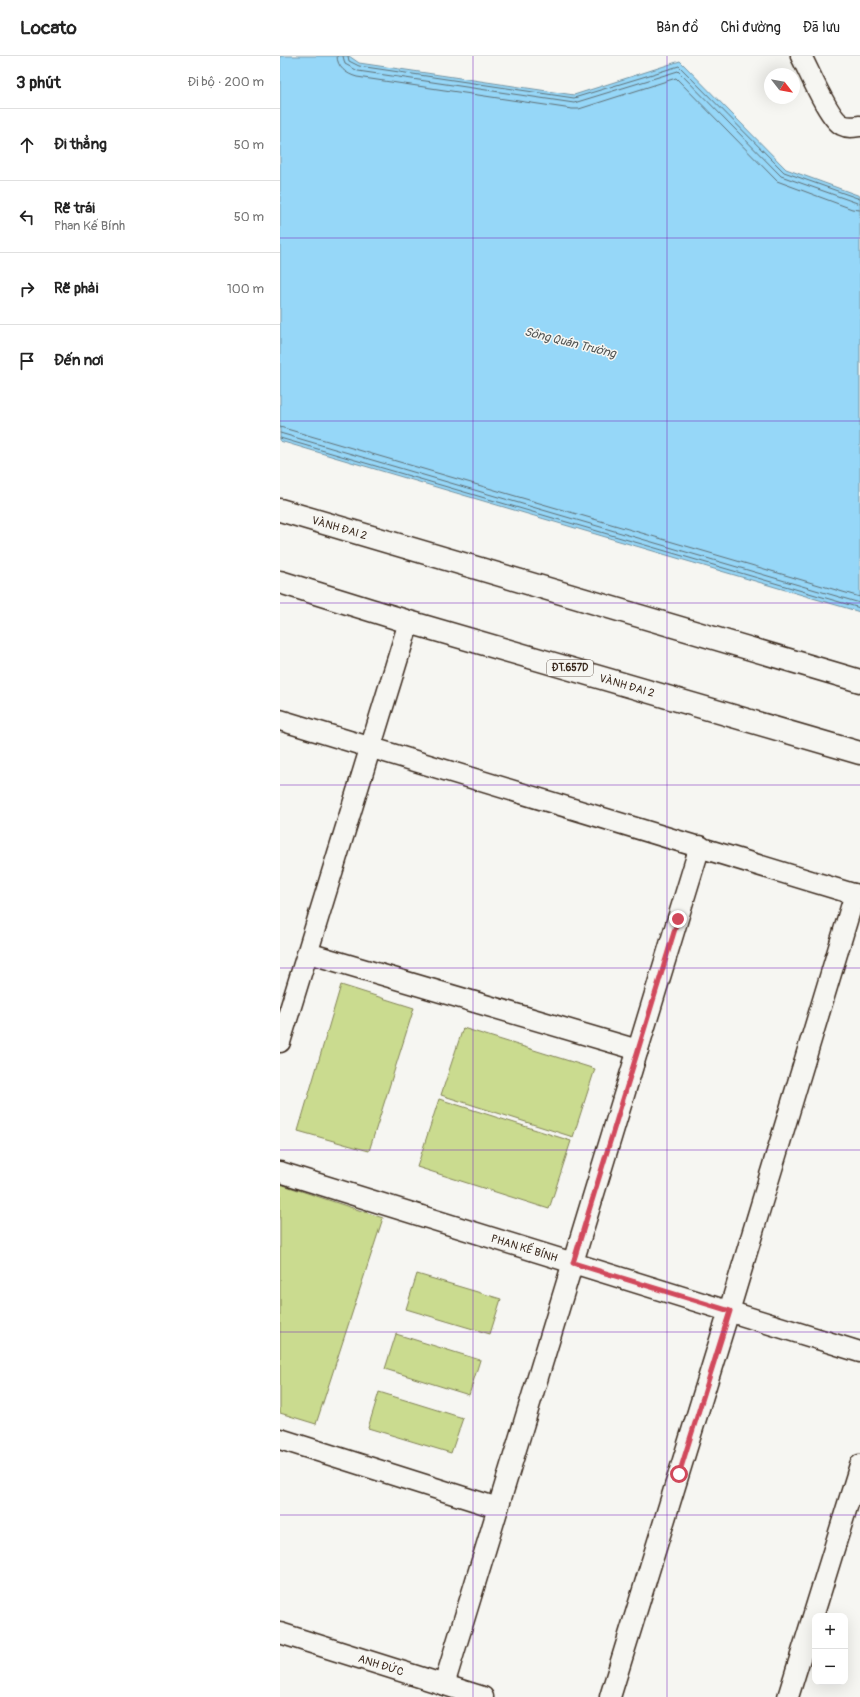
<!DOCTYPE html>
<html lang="vi">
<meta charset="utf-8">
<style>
body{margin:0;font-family:Pangolin,sans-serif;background:#f6f6f6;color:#222}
.controls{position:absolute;right:12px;bottom:12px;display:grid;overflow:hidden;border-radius:8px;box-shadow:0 4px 16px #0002}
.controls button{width:36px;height:36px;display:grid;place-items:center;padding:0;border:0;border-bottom:1px solid #e0e0e0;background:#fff;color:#222;font:20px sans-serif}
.compass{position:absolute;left:484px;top:12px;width:36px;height:36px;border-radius:50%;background:#fff;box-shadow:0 4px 16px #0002;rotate:121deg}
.stop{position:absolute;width:12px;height:12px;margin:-9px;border:3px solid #d1495b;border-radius:50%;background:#fff}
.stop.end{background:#d1495b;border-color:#fff;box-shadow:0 1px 4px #0008}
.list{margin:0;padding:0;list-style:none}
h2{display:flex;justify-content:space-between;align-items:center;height:52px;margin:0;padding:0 16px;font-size:17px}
h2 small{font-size:13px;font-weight:400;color:#767676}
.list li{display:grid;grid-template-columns:26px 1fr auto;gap:12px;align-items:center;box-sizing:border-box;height:72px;padding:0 16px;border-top:1px solid #e0e0e0}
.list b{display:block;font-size:15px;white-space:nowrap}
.list p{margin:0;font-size:13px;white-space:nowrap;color:#767676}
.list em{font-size:13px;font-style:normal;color:#767676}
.icon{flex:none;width:22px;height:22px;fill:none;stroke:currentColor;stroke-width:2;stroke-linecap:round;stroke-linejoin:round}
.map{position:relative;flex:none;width:580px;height:1641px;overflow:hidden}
header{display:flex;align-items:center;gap:24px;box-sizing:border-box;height:56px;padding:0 20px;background:#fff;border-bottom:1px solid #e0e0e0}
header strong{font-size:19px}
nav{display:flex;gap:22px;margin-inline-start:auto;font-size:14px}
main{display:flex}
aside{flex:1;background:#fff}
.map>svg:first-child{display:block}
</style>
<header>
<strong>Locato</strong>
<nav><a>Bản đồ</a><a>Chỉ đường</a><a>Đã lưu</a></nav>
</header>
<main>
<aside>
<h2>3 phút<small>Đi bộ · 200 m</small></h2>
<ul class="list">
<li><svg class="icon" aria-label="ahead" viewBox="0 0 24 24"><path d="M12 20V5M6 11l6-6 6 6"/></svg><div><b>Đi thẳng</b></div><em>50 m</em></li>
<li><svg class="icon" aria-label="left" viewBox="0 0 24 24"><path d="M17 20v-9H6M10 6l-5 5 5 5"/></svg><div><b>Rẽ trái</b><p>Phan Kế Bính</p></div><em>50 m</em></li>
<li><svg class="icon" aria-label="right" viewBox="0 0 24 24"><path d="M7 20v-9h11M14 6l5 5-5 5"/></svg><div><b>Rẽ phải</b></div><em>100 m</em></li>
<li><svg class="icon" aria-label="arrive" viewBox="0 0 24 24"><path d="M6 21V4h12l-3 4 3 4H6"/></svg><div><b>Đến nơi</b></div></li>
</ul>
</aside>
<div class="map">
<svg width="580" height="1641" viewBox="0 0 580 1641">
<rect width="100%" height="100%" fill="#f6f6f2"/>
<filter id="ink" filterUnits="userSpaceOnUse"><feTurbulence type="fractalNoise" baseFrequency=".025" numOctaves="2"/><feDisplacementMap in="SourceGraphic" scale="8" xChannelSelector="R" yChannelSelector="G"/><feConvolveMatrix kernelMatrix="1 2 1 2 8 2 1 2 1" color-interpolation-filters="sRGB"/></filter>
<g filter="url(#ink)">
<path fill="#cadb8f" stroke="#828256" d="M61,929L134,952L89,1095L18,1075Z
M183,972L315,1013L293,1081L161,1039Z
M159,1043L291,1085L269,1153L137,1111Z
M0,1128L103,1162L36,1368L0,1357Z
M137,1218L221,1243L210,1278L126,1253Z
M116,1278L200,1304L189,1339L105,1313Z
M99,1336L183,1362L171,1397L88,1372Z"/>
<path fill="#96d7f8" stroke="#7292a1" d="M0,0H69L79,7L294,39L400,5L506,113L580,140V556L0,385Z"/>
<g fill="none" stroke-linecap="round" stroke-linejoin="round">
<path stroke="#5f6f75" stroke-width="1" d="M57,0C57,11 66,18 77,21L292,53H299L396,22L497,125L572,153L580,154
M63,0L65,8L78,15L294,47L398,15L501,120L580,148
M68,0L69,5L79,10L294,42L399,10L504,116L580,143
M0,371L580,541
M0,377L580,547
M0,382L580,552"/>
<g stroke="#3b2a1e" stroke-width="23">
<g id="street">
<path d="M521,0C529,15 549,63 562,69C568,72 573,71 580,70"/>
<path d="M0,664L580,840"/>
<path d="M28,897L358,994"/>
<path d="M0,986L129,566"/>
<path id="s1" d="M0,1116L580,1296"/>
<path d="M0,1383L218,1452"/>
<path id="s2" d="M0,1577L203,1641"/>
<path d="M164,1629L420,790"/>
<path d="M330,1641L449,1255L575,838"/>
<path d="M508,1641L580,1409"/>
</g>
</g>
<g stroke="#3b2a1e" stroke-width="25">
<g id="primary">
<path id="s3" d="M0,454L580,625"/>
<path id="s4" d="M0,526L129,566L580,697"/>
</g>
</g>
<use href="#street" stroke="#f6f6f2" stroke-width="20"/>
<use href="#primary" stroke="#f6f6f2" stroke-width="22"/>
</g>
</g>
<g fill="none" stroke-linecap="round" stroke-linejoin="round" filter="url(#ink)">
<path stroke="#d1495b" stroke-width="5" d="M398,863L293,1207L450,1255L399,1418"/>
</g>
<path fill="none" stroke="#7b2cbf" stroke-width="1" stroke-opacity="0.55" d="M193,0V1641M387,0V1641M0,182H580M0,365H580M0,547H580M0,729H580M0,912H580M0,1094H580M0,1276H580M0,1459H580"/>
<g text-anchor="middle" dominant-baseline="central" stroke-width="3" stroke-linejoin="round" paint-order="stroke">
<rect fill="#f6f6f2" stroke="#73675e" stroke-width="1" x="267" y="604" width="46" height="16" rx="3"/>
<g font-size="10" font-weight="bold" fill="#3b2a1e">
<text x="290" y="612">ĐT.657D</text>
</g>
<g font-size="11" fill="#3b2a1e" stroke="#f6f6f2">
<text stroke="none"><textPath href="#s3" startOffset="62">VÀNH ĐAI 2</textPath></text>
<text stroke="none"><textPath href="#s4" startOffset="362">VÀNH ĐAI 2</textPath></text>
<text stroke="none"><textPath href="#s1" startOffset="256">PHAN KẾ BÍNH</textPath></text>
<text stroke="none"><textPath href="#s2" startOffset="106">ANH ĐỨC</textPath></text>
</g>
<g font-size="12" font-style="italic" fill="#525554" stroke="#f6f6f2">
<text transform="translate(290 287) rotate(14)">Sông Quán Trường</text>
</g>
</g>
</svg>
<div class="controls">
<button>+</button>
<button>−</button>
</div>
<svg class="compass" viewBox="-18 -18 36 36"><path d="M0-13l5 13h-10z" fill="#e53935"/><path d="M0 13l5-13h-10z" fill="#767676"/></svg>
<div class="stop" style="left:399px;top:1418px"></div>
<div class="stop end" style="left:398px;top:863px"></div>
</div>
</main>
